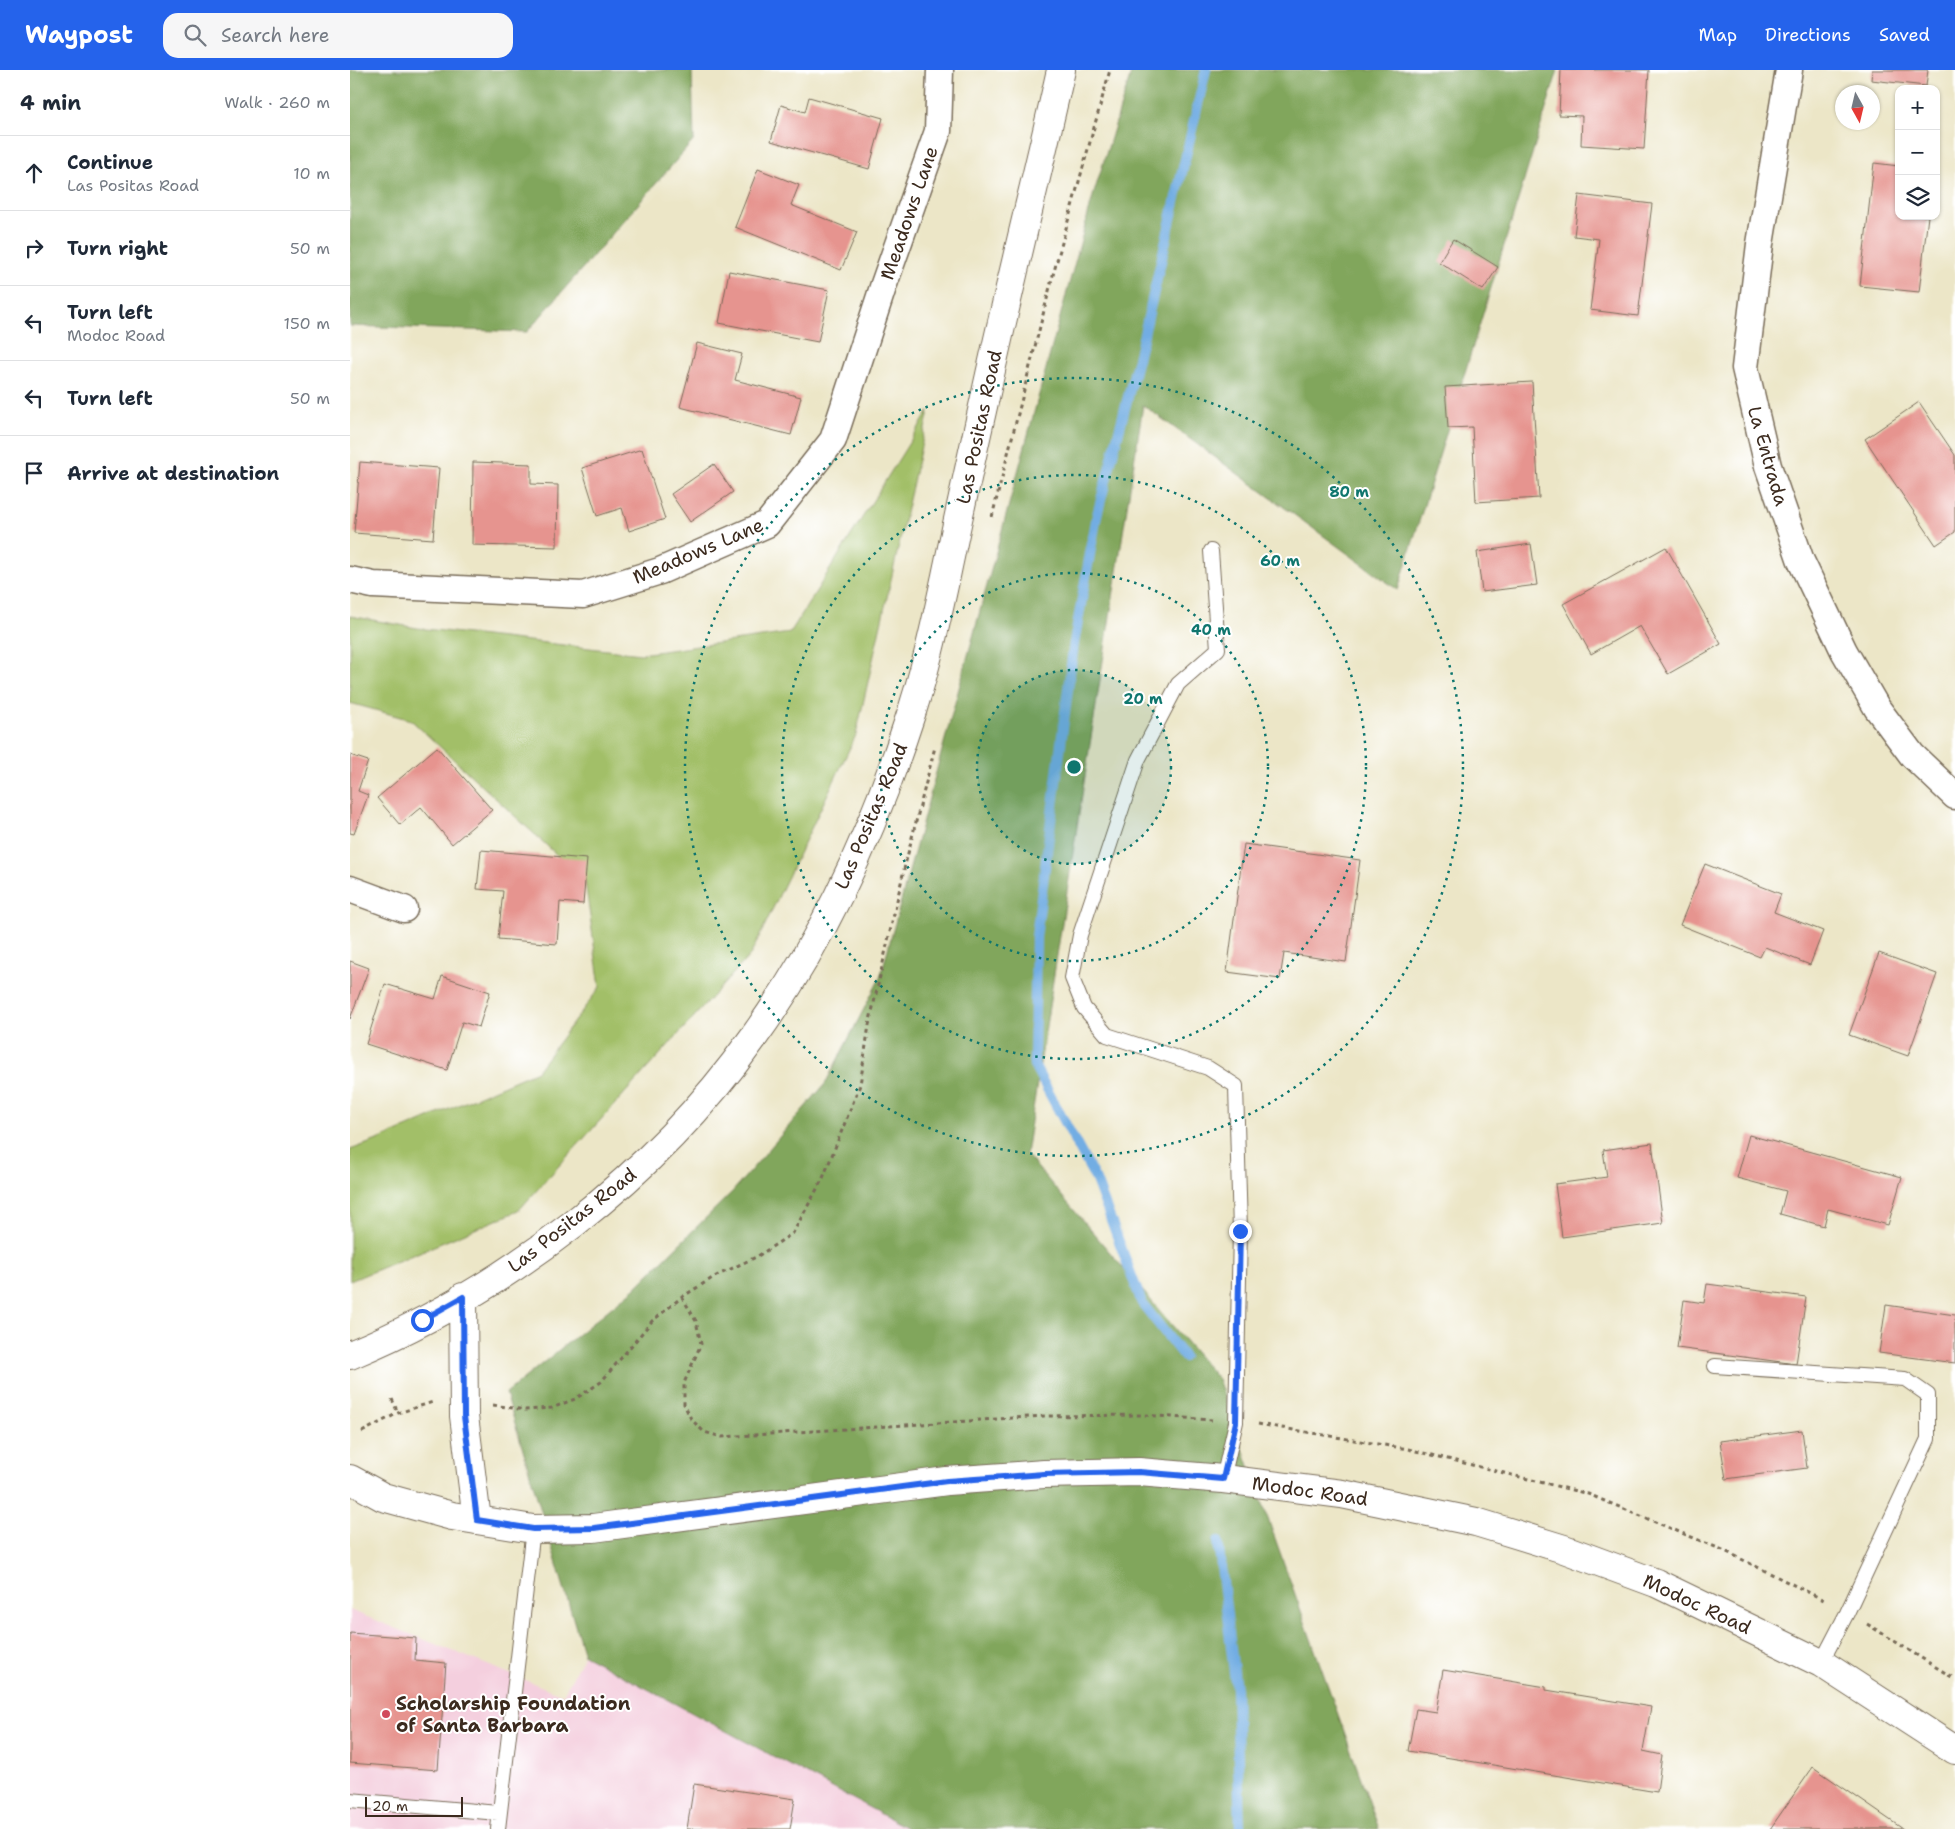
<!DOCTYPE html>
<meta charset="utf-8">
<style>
body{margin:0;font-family:"Shantell Sans",sans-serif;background:#f6f6f7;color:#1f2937}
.controls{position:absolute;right:15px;top:15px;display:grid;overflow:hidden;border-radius:10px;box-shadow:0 1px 4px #0004}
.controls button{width:45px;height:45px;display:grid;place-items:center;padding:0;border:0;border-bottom:1px solid #e0e1e3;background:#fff;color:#1f2937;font:25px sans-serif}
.compass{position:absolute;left:1485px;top:15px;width:45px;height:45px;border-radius:50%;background:#fff;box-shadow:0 1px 4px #0004;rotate:172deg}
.scale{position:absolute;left:15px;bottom:12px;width:98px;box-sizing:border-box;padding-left:5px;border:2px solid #3b2a1e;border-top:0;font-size:14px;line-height:18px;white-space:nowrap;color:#3b2a1e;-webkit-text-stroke:4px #fff;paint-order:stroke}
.stop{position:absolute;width:15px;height:15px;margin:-11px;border:4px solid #2563eb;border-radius:50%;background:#fff}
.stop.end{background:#2563eb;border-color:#fff;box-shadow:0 1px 5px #0008}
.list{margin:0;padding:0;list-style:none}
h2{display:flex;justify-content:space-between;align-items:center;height:65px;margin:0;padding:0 20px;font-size:21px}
h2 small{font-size:16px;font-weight:400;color:#747a83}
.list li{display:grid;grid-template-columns:32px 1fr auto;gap:15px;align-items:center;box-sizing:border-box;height:75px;padding:0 20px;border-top:1px solid #e0e1e3}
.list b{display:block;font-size:19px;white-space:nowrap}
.list p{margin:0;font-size:16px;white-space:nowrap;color:#747a83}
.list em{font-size:16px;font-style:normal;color:#747a83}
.icon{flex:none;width:28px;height:28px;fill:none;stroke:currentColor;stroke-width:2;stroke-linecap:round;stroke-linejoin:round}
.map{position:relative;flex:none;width:1605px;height:1759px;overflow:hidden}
header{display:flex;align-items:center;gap:30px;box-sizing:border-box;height:70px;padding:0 25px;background:#2563eb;color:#fff}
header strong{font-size:24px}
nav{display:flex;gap:28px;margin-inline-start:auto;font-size:18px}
.search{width:350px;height:45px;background:#f6f6f7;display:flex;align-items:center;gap:12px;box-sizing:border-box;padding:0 18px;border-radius:15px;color:#747a83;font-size:19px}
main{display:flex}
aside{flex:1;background:#fff}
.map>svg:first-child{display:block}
</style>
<header>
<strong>Waypost</strong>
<div class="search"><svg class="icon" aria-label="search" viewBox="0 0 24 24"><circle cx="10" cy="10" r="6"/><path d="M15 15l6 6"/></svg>Search here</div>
<nav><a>Map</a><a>Directions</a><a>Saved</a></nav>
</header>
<main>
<aside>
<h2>4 min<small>Walk · 260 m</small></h2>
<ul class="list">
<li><svg class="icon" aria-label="ahead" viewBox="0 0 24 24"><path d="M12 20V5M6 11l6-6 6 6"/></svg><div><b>Continue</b><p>Las Positas Road</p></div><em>10 m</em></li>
<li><svg class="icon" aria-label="right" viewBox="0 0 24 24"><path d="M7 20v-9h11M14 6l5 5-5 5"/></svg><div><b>Turn right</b></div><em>50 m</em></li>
<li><svg class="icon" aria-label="left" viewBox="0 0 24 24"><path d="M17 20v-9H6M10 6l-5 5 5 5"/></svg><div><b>Turn left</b><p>Modoc Road</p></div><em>150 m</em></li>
<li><svg class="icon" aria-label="left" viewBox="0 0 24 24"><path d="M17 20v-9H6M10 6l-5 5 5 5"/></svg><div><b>Turn left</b></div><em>50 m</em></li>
<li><svg class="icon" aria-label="arrive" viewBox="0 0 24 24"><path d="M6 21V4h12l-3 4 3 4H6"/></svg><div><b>Arrive at destination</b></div></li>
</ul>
</aside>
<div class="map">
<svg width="1605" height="1759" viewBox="0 0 1605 1759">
<rect width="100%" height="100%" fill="#fff"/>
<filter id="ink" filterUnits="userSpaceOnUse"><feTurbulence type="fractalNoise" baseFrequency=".02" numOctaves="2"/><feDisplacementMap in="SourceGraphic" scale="10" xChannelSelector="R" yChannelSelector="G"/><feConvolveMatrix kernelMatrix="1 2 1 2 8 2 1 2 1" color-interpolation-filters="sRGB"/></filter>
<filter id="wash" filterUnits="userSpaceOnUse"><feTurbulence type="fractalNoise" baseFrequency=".0096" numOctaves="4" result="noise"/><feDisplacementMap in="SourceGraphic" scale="20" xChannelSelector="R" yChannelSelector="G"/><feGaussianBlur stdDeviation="1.12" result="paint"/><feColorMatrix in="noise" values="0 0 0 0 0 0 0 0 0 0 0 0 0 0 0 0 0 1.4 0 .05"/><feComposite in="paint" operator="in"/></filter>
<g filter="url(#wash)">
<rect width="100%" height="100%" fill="#ece6c7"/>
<path fill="#f4cfde" d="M0,1540L213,1625L234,1585L559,1759H0Z"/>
<path fill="#a2bf67" stroke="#6e7442" d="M579,341L506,665L401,884L168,1141L0,1211V1080L30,1069L187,1001L250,917L235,811L61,650L0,633V546L67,558L291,584L440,563Z"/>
<path fill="#81a65c" stroke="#5e683d" d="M0,0H342L344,70L177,262L0,256Z
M782,0H1208L1048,520L793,335L676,1084L868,1309L1029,1759H559L234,1585L156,1323L284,1219L383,1121L475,1014L530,908L743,126Z"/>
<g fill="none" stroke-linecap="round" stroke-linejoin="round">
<path stroke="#72ade3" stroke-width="10" d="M834,1287L792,1233L746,1110L684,995L686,867L724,573L747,445L790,281L856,0
M868,1471L886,1619L890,1759"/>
</g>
<g id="blocks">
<path fill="#e6948f" d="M1211,0H1299L1294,79L1231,75L1232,46L1209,45Z
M1522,0H1578L1576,16L1521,10Z
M459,27L533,48L519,99L421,71L431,35L455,42Z
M1524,93L1549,96V146H1578L1569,222L1510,216Z
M408,99L449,115L441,135L507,162L491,200L385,157Z
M1229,125L1302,134L1288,246L1240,240L1249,169L1224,166Z
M1103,169L1148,197L1133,220L1089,192Z
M379,201L479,220L468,272L369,253Z
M347,273L392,284L385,310L451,327L441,365L330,337Z
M1182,312L1189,428L1126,432L1122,357L1098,358L1095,317Z
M1569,332L1605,385V462L1586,475L1515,369Z
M292,379L315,449L279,461L272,438L247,446L232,398Z
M10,392L89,398L83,469L4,463Z
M123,392L181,394V414L208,415L207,477L122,475Z
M364,394L383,422L340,452L321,424Z
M1181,474L1187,515L1132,522L1127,482Z
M1316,477L1371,574L1318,604L1290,556L1241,584L1213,534Z
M87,677L142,740L102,774L71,737L50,755L27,728Z
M0,685L18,691L8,721L18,725L4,764L0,763Z
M894,774L1010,790L996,892L934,883L930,909L877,902Z
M131,780L237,789L233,834L210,832L207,874L148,869L153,821L127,819Z
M1355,794L1431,824L1424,842L1473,861L1460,895L1415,877L1410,887L1330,855Z
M1529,883L1587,904L1558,986L1499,965Z
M0,891L19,898L0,949Z
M92,906L140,922L129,957L112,952L97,1000L16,974L35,914L85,929Z
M1399,1065L1552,1107L1538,1155L1478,1139L1474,1156L1430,1144L1436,1121L1387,1108Z
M1302,1073L1313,1153L1212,1167L1205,1114L1257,1107L1253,1080Z
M1357,1214L1456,1227L1446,1294L1327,1278L1334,1230L1354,1233Z
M1536,1235L1605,1245V1293L1529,1283Z
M1452,1360L1457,1398L1376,1409L1370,1371Z
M0,1563L66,1568L65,1590L96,1593L88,1700L0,1693Z
M1093,1600L1196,1617V1620L1301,1637L1293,1681L1312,1685L1307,1722L1058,1681L1066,1639L1086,1642Z
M1463,1697L1553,1759H1420Z
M344,1714L445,1729L440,1759H337Z"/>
</g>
</g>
<g filter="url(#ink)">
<use href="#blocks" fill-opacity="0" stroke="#796c59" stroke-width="1"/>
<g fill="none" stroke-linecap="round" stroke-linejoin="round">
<g stroke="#796c59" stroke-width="16">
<path id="service" d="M861,481L868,579L828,614L788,690L730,865L722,908L734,938L757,965L858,998L886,1016L890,1161L886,1352L873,1409
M1365,1296L1555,1309L1578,1325V1369L1497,1543L1471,1593
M0,1730L148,1743
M148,1759L183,1459"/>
</g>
<g stroke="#796c59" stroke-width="29">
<path id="minor" d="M1439,0L1410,174L1395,298L1418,396L1451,491L1494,581L1527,638L1562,685L1605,726
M0,510L23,515L233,525L310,501L417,454L483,370L534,214L588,61L590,0
M0,819L54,839"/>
</g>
<g stroke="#796c59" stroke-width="30">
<path id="tertiary" d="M0,1409L33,1427L102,1446L183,1459L243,1458L597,1411L694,1404L789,1402L873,1409L992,1424L1126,1452L1214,1479L1306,1513L1471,1593L1605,1680"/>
</g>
<g stroke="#796c59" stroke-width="30">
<path id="secondary" d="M113,1227L114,1346L127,1450
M0,1285C155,1221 306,1105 403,968C471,874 521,766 557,656C574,607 585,557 596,506C608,448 621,390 634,332C658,221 686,111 711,0"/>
</g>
<path stroke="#796c59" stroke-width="3" stroke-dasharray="4 4" stroke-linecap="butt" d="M642,447L703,205L760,0
M332,1227L346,1251L351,1274L334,1313V1334L341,1349L354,1362L372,1367L694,1346L794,1345L862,1350
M42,1329L48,1343
M143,1335L175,1340L202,1338L225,1329L251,1312L302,1251L332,1227L364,1207L408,1186L443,1163L473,1108L510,1015L519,955L555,795L585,677
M908,1354L1058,1379L1238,1424L1375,1481L1476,1531
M12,1362L48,1343L83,1332
M1517,1554L1605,1609"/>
<use href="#service" stroke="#fff" stroke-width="14"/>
<use href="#minor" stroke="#fff" stroke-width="26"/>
<use href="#tertiary" stroke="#fff" stroke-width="28"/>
<use href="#secondary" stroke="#fff" stroke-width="28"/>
</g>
</g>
<g fill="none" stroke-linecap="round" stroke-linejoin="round" filter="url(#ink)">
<path stroke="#2563eb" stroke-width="6" d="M72,1250L113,1227L114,1346L127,1450L183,1459L244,1458L597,1411L694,1404L789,1402L873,1409L886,1352L890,1161"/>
</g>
<circle cx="724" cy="697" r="97" fill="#0f766e" fill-opacity=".12"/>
<g fill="none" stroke="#0f766e" stroke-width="2.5" stroke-dasharray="2.5 5">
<circle cx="724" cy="697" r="97"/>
<circle cx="724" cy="697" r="194"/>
<circle cx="724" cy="697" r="292"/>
<circle cx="724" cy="697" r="389"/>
</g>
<circle fill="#d1495b" stroke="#fff" stroke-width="2" cx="36" cy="1644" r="5"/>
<g text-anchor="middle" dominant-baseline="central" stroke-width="4" stroke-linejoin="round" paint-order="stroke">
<g font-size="19" fill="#3b2a1e" stroke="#fff">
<text transform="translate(559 143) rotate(-71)">Meadows Lane</text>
<text transform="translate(629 357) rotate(-78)">Las Positas Road</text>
<text transform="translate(1418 386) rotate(74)">La Entrada</text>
<text transform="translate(348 481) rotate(-23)">Meadows Lane</text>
<text transform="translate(521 746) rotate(-67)">Las Positas Road</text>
<text transform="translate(222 1150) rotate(-38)">Las Positas Road</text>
<text transform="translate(960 1421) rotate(8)">Modoc Road</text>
<text transform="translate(1347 1534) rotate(25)">Modoc Road</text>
</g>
<g font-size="19" font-weight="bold" fill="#3b2a1e" stroke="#fff" text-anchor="start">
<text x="46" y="1633">Scholarship Foundation<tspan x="46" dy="22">of Santa Barbara</tspan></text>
</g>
</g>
<circle cx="724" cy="697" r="8" fill="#0f766e" stroke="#fff" stroke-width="2.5"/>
<g font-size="15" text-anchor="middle" font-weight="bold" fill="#0f766e" stroke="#fff" stroke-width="4" stroke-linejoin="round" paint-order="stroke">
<text x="999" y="427">80 m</text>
<text x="930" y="496">60 m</text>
<text x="861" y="565">40 m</text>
<text x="793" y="634">20 m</text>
</g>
</svg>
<div class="controls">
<button>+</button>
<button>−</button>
<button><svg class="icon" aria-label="layers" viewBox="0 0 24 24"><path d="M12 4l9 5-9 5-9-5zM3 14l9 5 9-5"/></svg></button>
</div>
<svg class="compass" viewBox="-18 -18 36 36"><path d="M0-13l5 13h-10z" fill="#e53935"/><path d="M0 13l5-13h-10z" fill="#747a83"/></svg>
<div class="scale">20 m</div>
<div class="stop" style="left:72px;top:1250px"></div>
<div class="stop end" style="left:890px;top:1161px"></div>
</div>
</main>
